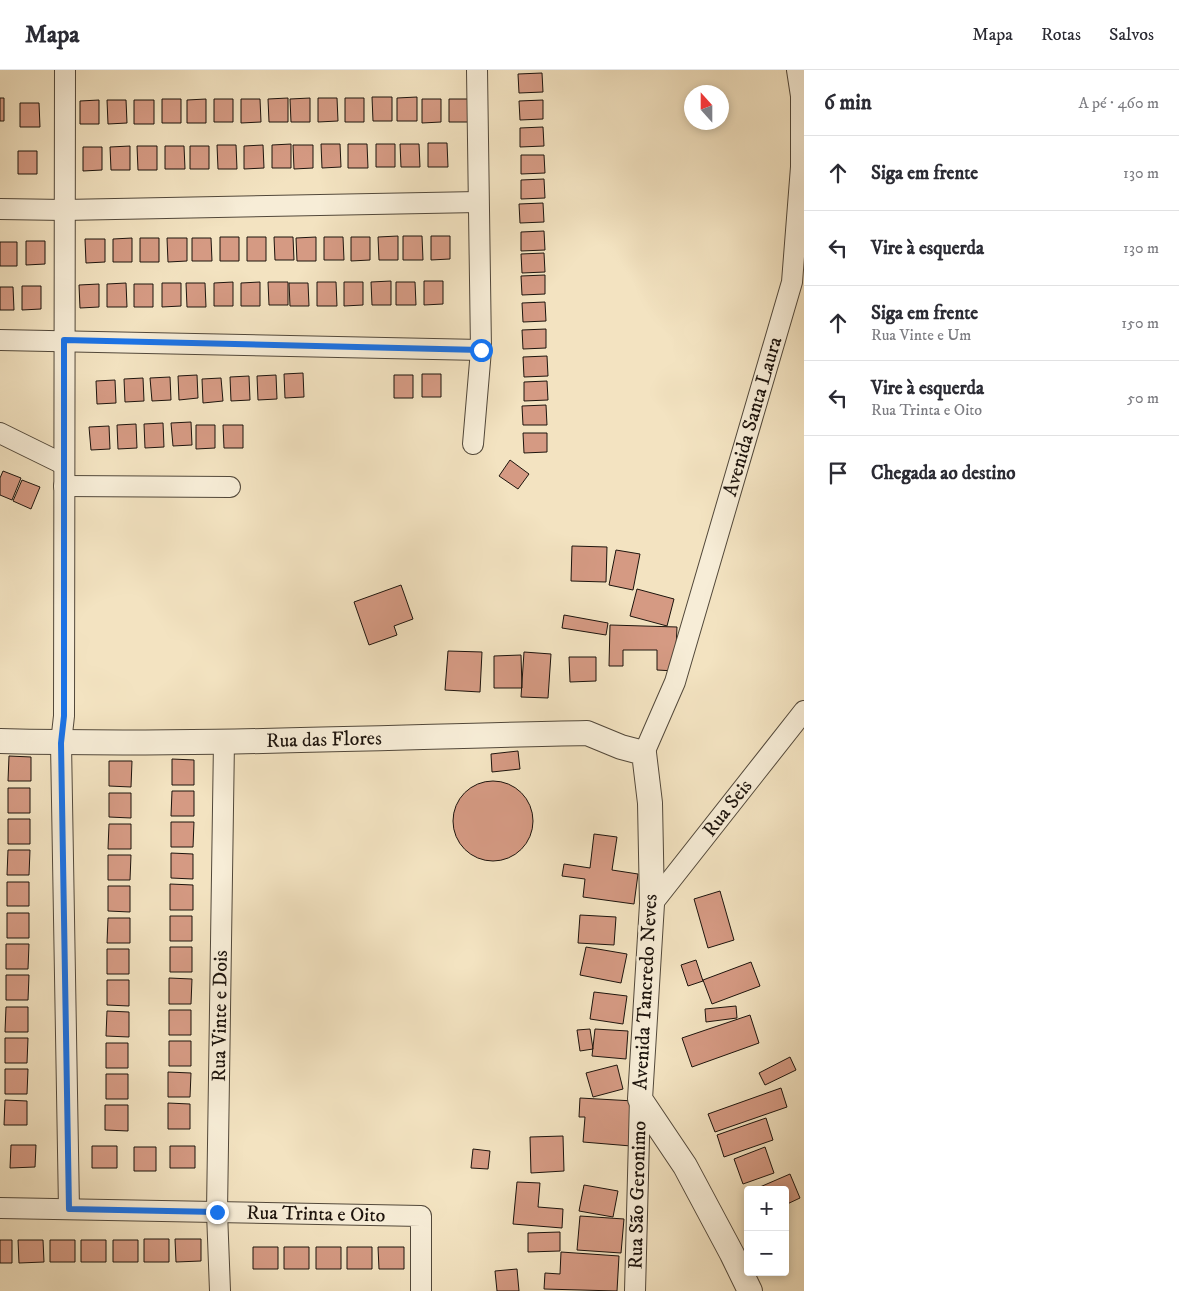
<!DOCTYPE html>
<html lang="pt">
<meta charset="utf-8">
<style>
body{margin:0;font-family:"IM FELL DW Pica",serif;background:#f2f2f3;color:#2b2b33}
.controls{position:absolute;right:15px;bottom:15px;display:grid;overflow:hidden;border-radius:5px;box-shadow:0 2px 8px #0003}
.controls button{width:45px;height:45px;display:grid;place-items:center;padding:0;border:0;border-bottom:1px solid #e1e1e2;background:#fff;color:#2b2b33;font:25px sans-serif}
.compass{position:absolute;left:684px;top:15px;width:45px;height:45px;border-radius:50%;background:#fff;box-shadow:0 2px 8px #0003;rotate:339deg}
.stop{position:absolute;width:15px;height:15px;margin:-11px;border:4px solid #1a73e8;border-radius:50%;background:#fff}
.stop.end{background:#1a73e8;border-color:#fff;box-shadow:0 1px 5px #0008}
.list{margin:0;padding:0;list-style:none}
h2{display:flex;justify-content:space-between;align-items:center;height:65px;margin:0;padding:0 20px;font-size:21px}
h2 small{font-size:16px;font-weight:400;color:#7c7c81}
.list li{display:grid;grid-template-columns:32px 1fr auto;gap:15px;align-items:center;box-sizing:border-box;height:75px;padding:0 20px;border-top:1px solid #e1e1e2}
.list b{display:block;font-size:19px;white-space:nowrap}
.list p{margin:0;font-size:16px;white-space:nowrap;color:#7c7c81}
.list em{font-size:16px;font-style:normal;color:#7c7c81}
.icon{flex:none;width:28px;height:28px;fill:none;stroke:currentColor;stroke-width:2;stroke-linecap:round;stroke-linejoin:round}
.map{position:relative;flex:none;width:804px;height:1221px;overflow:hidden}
header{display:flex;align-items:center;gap:30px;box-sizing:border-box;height:70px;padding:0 25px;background:#fff;border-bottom:1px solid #e1e1e2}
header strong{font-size:24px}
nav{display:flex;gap:28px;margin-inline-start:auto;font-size:18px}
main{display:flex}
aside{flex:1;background:#fff}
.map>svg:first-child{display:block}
</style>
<header>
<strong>Mapa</strong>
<nav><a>Mapa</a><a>Rotas</a><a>Salvos</a></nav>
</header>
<main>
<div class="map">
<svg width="804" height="1221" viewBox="0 0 804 1221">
<rect width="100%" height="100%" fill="#f3e3c1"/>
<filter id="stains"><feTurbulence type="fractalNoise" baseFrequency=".004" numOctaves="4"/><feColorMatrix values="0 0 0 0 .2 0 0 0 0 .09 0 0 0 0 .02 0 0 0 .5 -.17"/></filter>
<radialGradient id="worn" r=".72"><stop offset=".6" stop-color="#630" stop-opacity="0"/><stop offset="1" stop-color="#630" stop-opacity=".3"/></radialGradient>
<path fill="#d59a83" stroke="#1d140d" d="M542,3L543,22L519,23L518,4Z
M372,27H392V51H373Z
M417,27V51H397V28Z
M0,28H4V51H0Z
M288,28V52H269L268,29Z
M310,28V52H291L290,29Z
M318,28H337L338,51L318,52Z
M345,28H364V52H345Z
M162,29H181V53H162Z
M206,29V53H187V30Z
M214,29H233V52H214Z
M241,29H260L261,52L241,53Z
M422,29H441V52L422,53Z
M449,29H468L469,52H449Z
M99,30V54H80V31Z
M107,30H126L127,53L108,54Z
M134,30H154V54H134Z
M543,30V49L520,50L519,31Z
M20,33H39L40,57H20Z
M543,57L544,76L520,77V58Z
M428,73H447L448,97H428Z
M291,74V98H272V75Z
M321,74H340L341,97L322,98Z
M348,74H367L368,98H348Z
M376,74H395V97H376Z
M400,74H419L420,97H401Z
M217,75H236L237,99H218Z
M263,75L264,98L244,99V76Z
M293,75H313V98L294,99Z
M130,76V100H111L110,77Z
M137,76H157V100H138Z
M165,76H184L185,99H165Z
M190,76H209V99H190Z
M83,77H102V100L83,101Z
M18,81H37V104H18Z
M521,85H544L545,103L521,104Z
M544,109L545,128L521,129V110Z
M543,133L544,152L520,153L519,134Z
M544,161L545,180L521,181V162Z
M398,166V190H379L378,167Z
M403,166H422L423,190H403Z
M431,166H450V189L431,190Z
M220,167H239V191H220Z
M247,167H266V191H247Z
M274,167H293L294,190H275Z
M316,167V191H297L296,168Z
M324,167H343L344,190H324Z
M351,167H370V190L351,191Z
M132,168V192H113V169Z
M140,168H159V192H140Z
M167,168H187V191L168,192Z
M192,168H211L212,191H192Z
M85,169H105V192L86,193Z
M26,171H45V194L26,195Z
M0,172H17V196H0Z
M544,183L545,202L522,203L521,184Z
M545,205V224L522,225L521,206Z
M391,211V235H372L371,212Z
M424,211H443V234L424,235Z
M233,212V236H214V213Z
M260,212V236H241V213Z
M268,212H288V235H269Z
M317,212H336L337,236H317Z
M344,212H363V235L344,236Z
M396,212H415L416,235H396Z
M126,213L127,237H107V214Z
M162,213H181V236L162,237Z
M186,213H205L206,237H187Z
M289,213H308L309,236H290Z
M99,214V237L80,238L79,215Z
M134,214H153V237H134Z
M22,216H41V239L22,240Z
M0,217H13L14,240H0Z
M545,232L546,251L523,252L522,233Z
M546,259V278L523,279L522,260Z
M547,286L548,306L524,307L523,287Z
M303,303L304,327L285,328L284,304Z
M422,304H441V327H422Z
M197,305L198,328L179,330L178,306Z
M276,305L277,329L258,330L257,306Z
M394,305H413V328H394Z
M249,306L250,330L231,331L230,307Z
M170,307L171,330L152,331L150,308Z
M143,308L144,331L125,332L124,309Z
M221,308L223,331L203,333L202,309Z
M115,310L116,333L97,334L96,311Z
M547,311L548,330L524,331V312Z
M546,335L547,355H523L522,336Z
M191,352L192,375L173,376L171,353Z
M163,353L164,377L145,378L144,354Z
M136,354L137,378L118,379L117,355Z
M196,355H215V378L196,379Z
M223,355H243V378H224Z
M109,356L110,379L91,380L89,357Z
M523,363H547V382L524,383Z
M510,390L529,404L518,419L499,406Z
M3,401L21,408L12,430L0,425V408Z
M22,410L40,417L31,439L13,431Z
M572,476L607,477L606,512L571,511Z
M616,480L640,484L633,520L609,515Z
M401,515L413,549L394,556L397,565L369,575L354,532Z
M637,519L674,529L667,556L630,546Z
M564,545L608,553L606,565L562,558Z
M610,555L677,557L675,601L657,600V580H623V596H609Z
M448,581L482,582L480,622L445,620Z
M524,582L551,584L548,628L521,627Z
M521,585L522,618H494V586Z
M569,587H596V611L570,612Z
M518,681L520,699L492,702L491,684Z
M9,686L31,687V711H8Z
M172,689L194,690V715H172Z
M109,691H132L131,717L109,716Z
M453 751a40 40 0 1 1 80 0a40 40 0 1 1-80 0Z
M8,718H30V743H8Z
M172,721H194V746H171Z
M109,723H131V748L109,747Z
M8,749H30V774H8Z
M171,752H194L193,777H171Z
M109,754H131V779H108Z
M594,764L617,767L612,800L638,804L634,834L583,827L585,809L562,806L564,794L590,798Z
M8,780H30L29,805H7Z
M171,783L193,784V809L171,808Z
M108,785H131L130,810H108Z
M7,812H29V836H7Z
M170,814L193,815V840H170Z
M108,816H130V842L108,841Z
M720,821L734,870L708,878L694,829Z
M7,843H29V868H7Z
M580,845L616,847L614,875L578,873Z
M170,846H192V871H170Z
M108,848H130V873H107Z
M6,874H29L28,899H6Z
M170,877H192V902H170Z
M586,877L627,884L621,913L580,905Z
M107,879H129V904H107Z
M696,890L703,911L688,916L681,895Z
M751,892L760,916L712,934L703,910Z
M6,905H29L28,930H6Z
M169,908L192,909L191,934H169Z
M107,910H129V936L107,935Z
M594,922L627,926L623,954L590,949Z
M736,936L737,948L706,952L705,939Z
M6,937H28V962H5Z
M169,940H191V965H169Z
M107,941L129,942V967L106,966Z
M750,945L759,973L692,997L682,968Z
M590,959L593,979L580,981L577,960Z
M595,959L628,961L626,989L592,986Z
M5,968H28L27,993H5Z
M169,971H191V996H169Z
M106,973H128V998H106Z
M790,987L796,1000L765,1015L759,1003Z
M617,995L623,1019L593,1027L586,1003Z
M5,999H28L27,1024H5Z
M168,1002L191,1003L190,1027H168Z
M106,1004H128V1029H106Z
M781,1018L787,1037L715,1062L708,1044Z
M580,1028L634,1031L631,1076L583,1072L585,1047H579Z
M5,1030L27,1031V1055H4Z
M168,1033L190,1034V1059H168Z
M105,1035H128V1061L105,1060Z
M766,1048L773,1070L724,1087L717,1065Z
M563,1066L564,1101L531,1103L530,1067Z
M11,1075H36L35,1097L10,1098Z
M92,1076H117V1098H92Z
M170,1076H195V1098H170Z
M134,1077H156V1101H134Z
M765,1077L774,1103L743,1114L734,1089Z
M473,1079L490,1081L488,1099L471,1098Z
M790,1104L800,1128L785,1135V1120H753Z
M517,1112L540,1113L538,1137L563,1139L562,1158L513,1154Z
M584,1115L618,1121L613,1147L579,1141Z
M580,1146L624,1149L621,1183L577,1180Z
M560,1162V1181L528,1182V1163Z
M144,1169H169V1192H144Z
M175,1169H201V1191L176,1192Z
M0,1170H12V1193H0Z
M18,1170H43L44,1192L19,1193Z
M50,1170H75V1192H50Z
M81,1170H106V1192H81Z
M113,1170H138V1192H113Z
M253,1177H278V1199H253Z
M284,1177H309V1199H284Z
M316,1177H341V1199H316Z
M347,1177H372V1199H347Z
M378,1177H404V1199H379Z
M561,1182L619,1186L617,1221L544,1219L545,1203L560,1204Z
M517,1199L519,1221H497L495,1201Z"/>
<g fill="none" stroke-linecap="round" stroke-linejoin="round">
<g stroke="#52483a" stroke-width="22">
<g id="minor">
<path d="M65,0L64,646L61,673L69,1139"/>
<path d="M0,139L64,140L478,132"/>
<path d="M0,270L481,280"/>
<path d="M0,363L63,394"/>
<path d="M473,374L481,280L477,0"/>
<path d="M64,416L230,417"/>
<path id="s1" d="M644,683L675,612L792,212L801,97V26L797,0"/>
<path id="s2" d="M652,834L804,641"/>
<path id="s3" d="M0,1138L421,1146V1221"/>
<path id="s4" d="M220,1221L217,1142L224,671"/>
<path id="s5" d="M635,1221L640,1029"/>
</g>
</g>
<g stroke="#52483a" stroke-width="26">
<g id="tertiary">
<path id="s6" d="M0,671C196,676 391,667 587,663L621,677L644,683L650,733L652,834L640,1029L685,1096L732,1184L750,1221"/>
</g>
</g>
<use href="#minor" stroke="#f7edd7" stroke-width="20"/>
<use href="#tertiary" stroke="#f7edd7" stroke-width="24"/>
</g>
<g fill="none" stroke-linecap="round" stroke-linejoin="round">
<path stroke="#1a73e8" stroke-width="6" d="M217,1142L69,1139L61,673L64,646V270L481,280"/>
</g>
<g text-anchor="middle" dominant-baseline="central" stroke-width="5" stroke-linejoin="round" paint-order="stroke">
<g font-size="20" fill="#1d140d" stroke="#f7edd7">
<text stroke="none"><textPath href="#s1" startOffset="354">Avenida Santa Laura</textPath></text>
<text stroke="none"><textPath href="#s6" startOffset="324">Rua das Flores</textPath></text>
<text stroke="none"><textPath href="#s2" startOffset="122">Rua Seis</textPath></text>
<text transform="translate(646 922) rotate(-87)">Avenida Tancredo Neves</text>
<text stroke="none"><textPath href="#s4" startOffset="275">Rua Vinte e Dois</textPath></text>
<text stroke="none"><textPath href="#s5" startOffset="96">Rua São Geronimo</textPath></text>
<text stroke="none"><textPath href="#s3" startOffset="316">Rua Trinta e Oito</textPath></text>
</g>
</g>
<rect width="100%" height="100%" filter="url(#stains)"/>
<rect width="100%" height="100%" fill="url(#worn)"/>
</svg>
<div class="controls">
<button>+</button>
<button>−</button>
</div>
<svg class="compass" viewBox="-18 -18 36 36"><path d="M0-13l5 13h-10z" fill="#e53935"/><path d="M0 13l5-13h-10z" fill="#7c7c81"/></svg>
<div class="stop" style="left:481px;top:280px"></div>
<div class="stop end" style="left:217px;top:1142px"></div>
</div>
<aside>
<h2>6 min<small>A pé · 460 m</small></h2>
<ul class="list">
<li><svg class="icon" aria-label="ahead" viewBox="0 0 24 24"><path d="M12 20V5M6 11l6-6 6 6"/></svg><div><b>Siga em frente</b></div><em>130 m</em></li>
<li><svg class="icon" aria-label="left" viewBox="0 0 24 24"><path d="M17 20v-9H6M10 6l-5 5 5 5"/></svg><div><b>Vire à esquerda</b></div><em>130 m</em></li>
<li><svg class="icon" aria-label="ahead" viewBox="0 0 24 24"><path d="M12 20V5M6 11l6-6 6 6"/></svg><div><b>Siga em frente</b><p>Rua Vinte e Um</p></div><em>150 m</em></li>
<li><svg class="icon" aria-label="left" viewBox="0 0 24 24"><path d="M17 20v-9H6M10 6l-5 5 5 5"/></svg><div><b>Vire à esquerda</b><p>Rua Trinta e Oito</p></div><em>50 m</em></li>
<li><svg class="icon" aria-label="arrive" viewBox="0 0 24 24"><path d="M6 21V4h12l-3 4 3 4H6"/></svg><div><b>Chegada ao destino</b></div></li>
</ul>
</aside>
</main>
